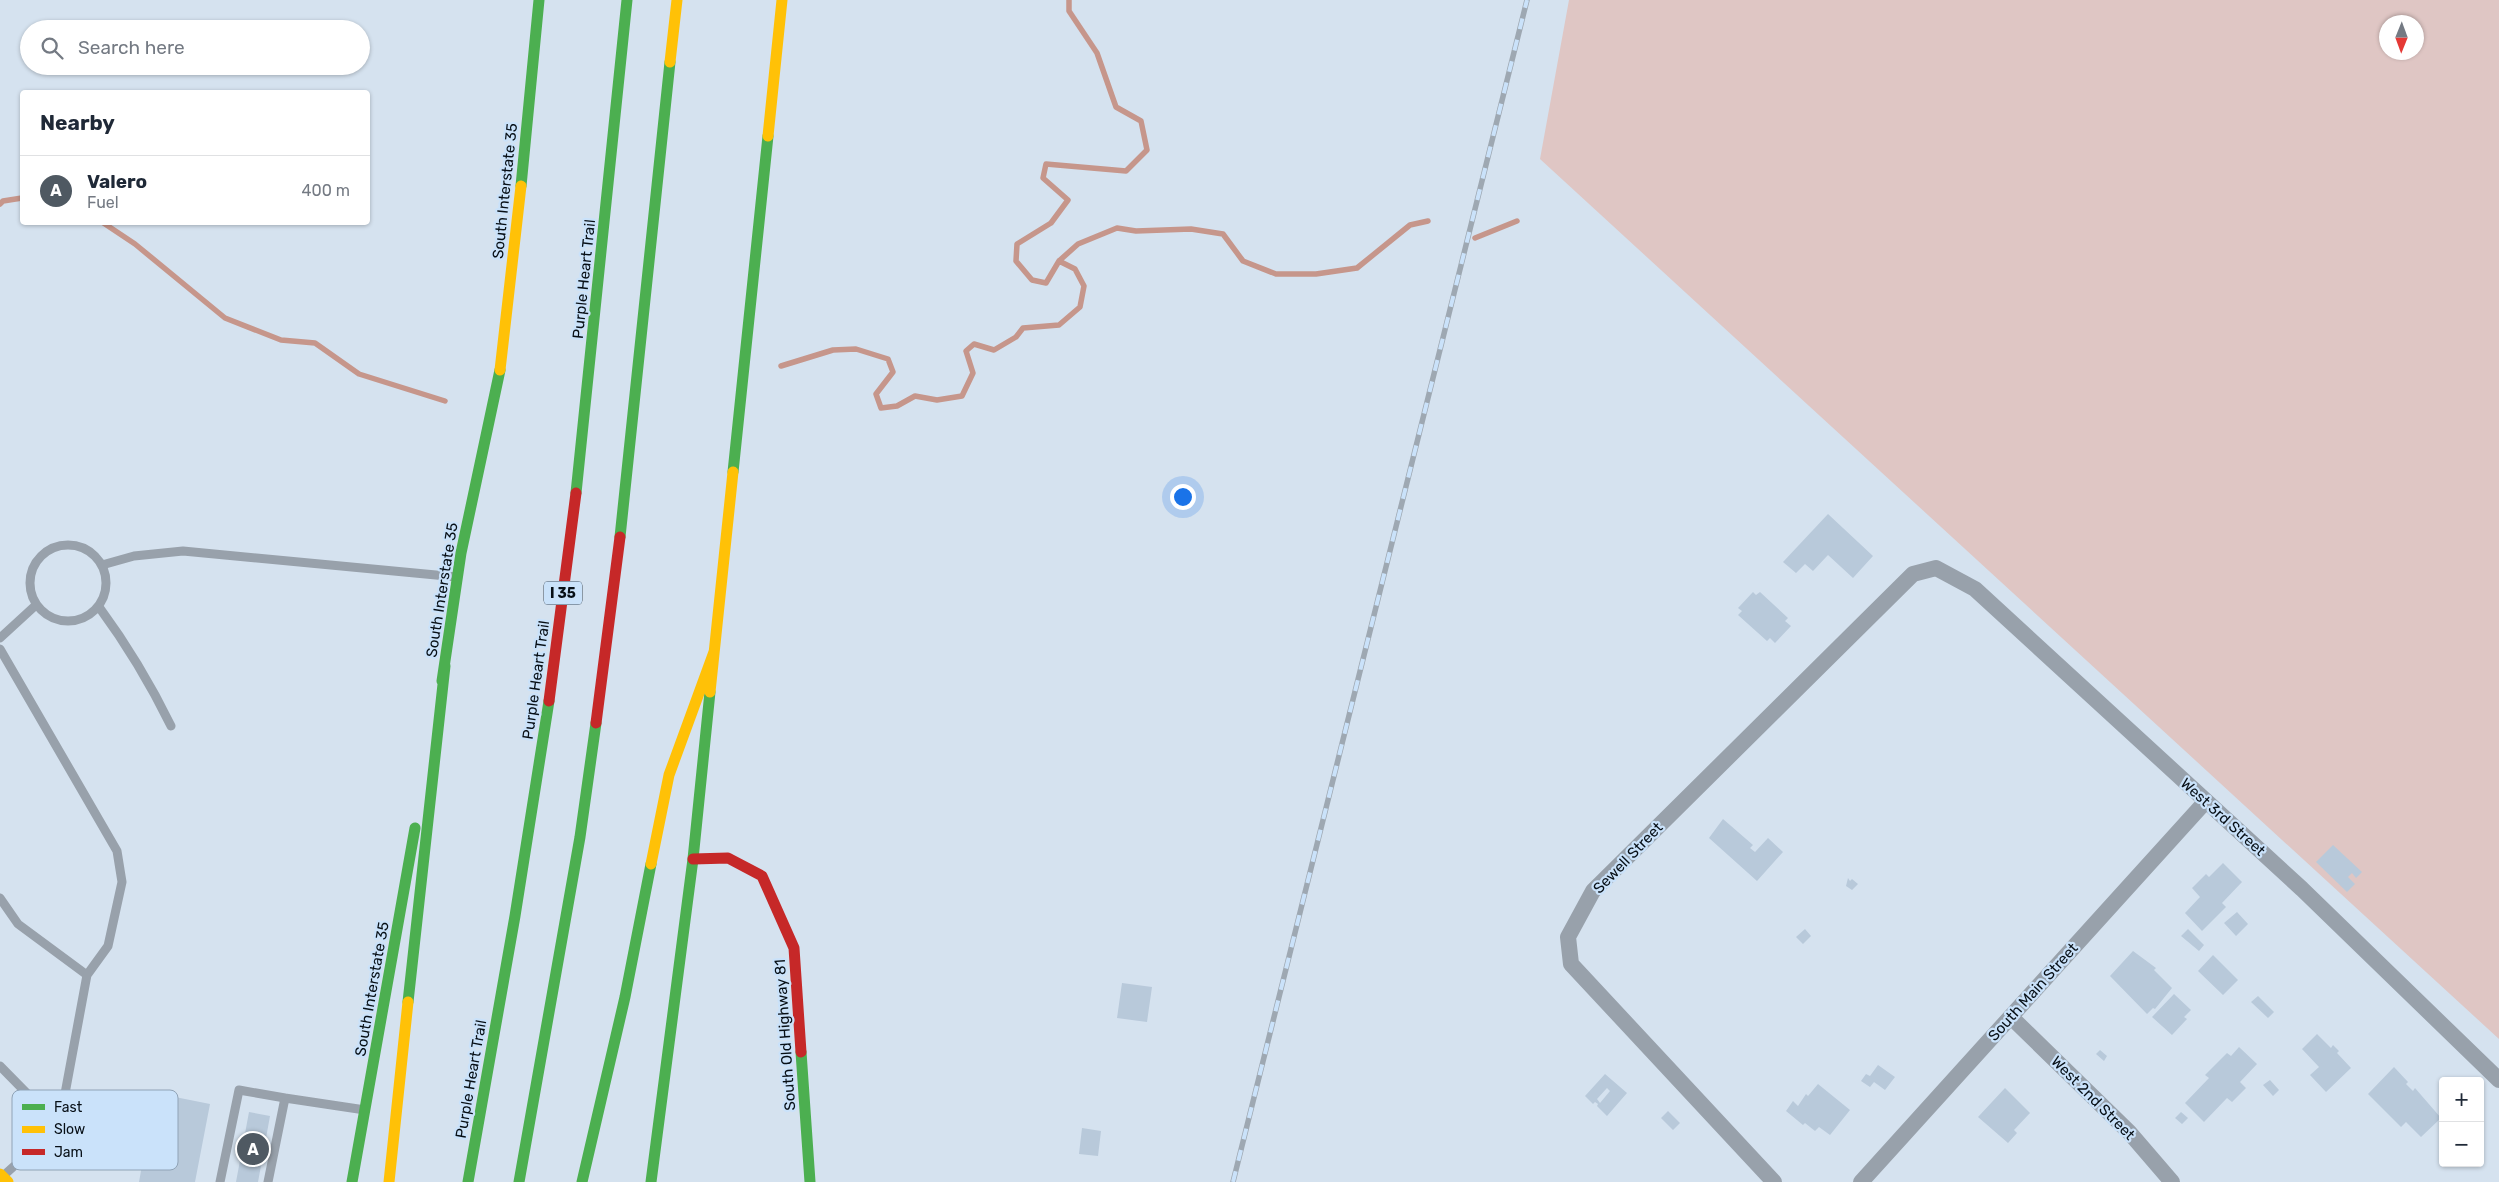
<!DOCTYPE html>
<meta charset="utf-8">
<style>
body{margin:0;font-family:Rubik,sans-serif;background:#f6f6f7;color:#1f2937}
.controls{position:absolute;right:15px;bottom:15px;display:grid;overflow:hidden;border-radius:5px;box-shadow:0 1px 4px #0004}
.controls button{width:45px;height:45px;display:grid;place-items:center;padding:0;border:0;border-bottom:1px solid #e0e1e3;background:#fff;color:#1f2937;font:25px sans-serif}
.compass{position:absolute;left:2379px;top:15px;width:45px;height:45px;border-radius:50%;background:#fff;box-shadow:0 1px 4px #0004;rotate:181deg}
.you{position:absolute;left:1182px;top:496px;width:18px;height:18px;margin:-12px;border:4px solid #fff;border-radius:50%;background:#1a73e8;box-shadow:0 0 0 8px #1a73e833}
.badge{display:grid;place-items:center;width:32px;height:32px;border-radius:50%;background:#4f5962;color:#fff;font-size:16px;font-weight:700}
.pin{position:absolute;translate:-50% -50%;border:2px solid #fff;box-shadow:0 1px 5px #0006}
.list{margin:0;padding:0;list-style:none}
h2{display:flex;justify-content:space-between;align-items:center;height:65px;margin:0;padding:0 20px;font-size:21px}
h2 small{font-size:16px;font-weight:400;color:#747a83}
.list li{display:grid;grid-template-columns:32px 1fr auto;gap:15px;align-items:center;box-sizing:border-box;height:70px;padding:0 20px;border-top:1px solid #e0e1e3}
.list b{display:block;font-size:19px;white-space:nowrap}
.list p{margin:0;font-size:16px;white-space:nowrap;color:#747a83}
.list em{font-size:16px;font-style:normal;color:#747a83}
.icon{flex:none;width:28px;height:28px;fill:none;stroke:currentColor;stroke-width:2;stroke-linecap:round;stroke-linejoin:round}
.map{position:relative;flex:none;width:2499px;height:1182px;overflow:hidden}
.search{position:absolute;background:#fff;box-shadow:0 1px 4px #0004;left:20px;top:20px;width:350px;height:55px;display:flex;align-items:center;gap:12px;box-sizing:border-box;padding:0 18px;border-radius:28px;color:#747a83;font-size:19px}
.panel{position:absolute;background:#fff;box-shadow:0 1px 4px #0004;left:20px;top:90px;width:350px;height:135px;border-radius:5px}
.map>svg:first-child{display:block}
</style>
<div class="map">
<svg width="2499" height="1182" viewBox="0 0 2499 1182">
<rect width="100%" height="100%" fill="#d5e2ef"/>
<path fill="#dfc6c4" fill-rule="evenodd" d="M1569,0H2499V1039L1540,159ZM2386,22H2416V52H2386Z"/>
<g fill="none" stroke-linecap="round" stroke-linejoin="round">
<path stroke="#c6968b" stroke-width="5.5" d="M0,204L3,201L22,198
M102,222L135,244L225,318L281,340L315,343L359,374L445,401
M1475,238L1517,221
M1059,261L1046,283L1032,280L1016,261L1017,244L1051,223L1068,200L1043,178L1046,164L1126,171L1147,150L1141,121L1116,107L1097,53L1069,11V0
M781,366L833,350L856,349L888,359L893,372L876,394L881,408L897,406L915,396L937,400L962,396L973,373L966,351L974,344L994,350L1016,337L1023,328L1059,325L1080,307L1084,286L1075,269L1059,261L1078,244L1117,228L1136,231L1191,229L1223,234L1243,261L1276,274H1316L1357,268L1410,225L1428,221"/>
</g>
<path fill="#b8c9da" fill-rule="evenodd" d="M1828,514L1873,556L1853,578L1828,555L1813,571L1805,564L1796,573L1783,562Z
M1753,592L1756,595L1760,592L1788,618L1785,621L1791,626L1775,643L1770,638L1767,641L1738,615L1742,611L1738,608Z
M1723,819L1753,845L1750,848L1755,852L1768,838L1783,852L1757,881L1709,838Z
M2333,845L2362,872L2356,878L2352,873L2348,877L2355,884L2347,892L2316,862Z
M2223,863L2242,882L2222,903L2226,907L2202,931L2185,913L2200,897L2192,888L2206,874L2209,877Z
M1848,878L1850,881L1852,879L1858,884L1852,890L1846,886Z
M2237,912L2248,924L2236,936L2224,923Z
M1805,929L1811,936L1803,944L1796,937Z
M2188,929L2204,945L2199,951L2181,936Z
M2133,951L2156,968L2154,970L2172,988L2155,1009L2153,1008L2147,1014L2110,976Z
M2213,955L2238,980L2223,995L2198,971Z
M1122,983L1152,987L1147,1022L1117,1018Z
M2174,994L2191,1010L2184,1017L2187,1019L2172,1035L2152,1017Z
M2258,996L2274,1012L2268,1018L2251,1002Z
M2317,1034L2331,1048L2333,1045L2339,1051L2337,1053L2351,1068L2326,1092L2310,1075L2319,1067L2302,1049Z
M2239,1047L2257,1064L2240,1082L2246,1088L2232,1102L2227,1098L2204,1122L2185,1103L2209,1078L2205,1075L2227,1053L2231,1056Z
M2100,1050L2107,1056L2104,1061L2096,1054Z
M1878,1065L1895,1077L1885,1090L1874,1082L1870,1087L1861,1081L1866,1074L1870,1076Z
M2394,1067L2408,1082L2406,1084L2413,1091L2415,1088L2441,1118L2421,1137L2406,1122L2401,1127L2368,1094Z
M1605,1074L1627,1093L1607,1116L1597,1106L1598,1104L1595,1102L1593,1104L1585,1096ZM1607,1088L1610,1091L1600,1103L1597,1099Z
M2270,1080L2279,1090L2273,1096L2263,1085Z
M1818,1084L1850,1110L1830,1135L1819,1127L1815,1131L1805,1123L1803,1125L1786,1111L1793,1101L1798,1106L1806,1094L1808,1096Z
M2005,1088L2030,1113L2014,1130L2017,1133L2008,1143L1978,1117Z
M155,1093L210,1104L195,1182H139Z
M1668,1111L1680,1123L1673,1130L1661,1118Z
M249,1112L270,1116L258,1182H236Z
M2181,1112L2188,1118L2182,1124L2175,1118Z
M1082,1128L1101,1131L1098,1156L1079,1154Z"/>
<g fill="none" stroke-linecap="round" stroke-linejoin="round">
<path stroke="#98a1ab" stroke-width="9" d="M30 583a38 38 0 1 1 76 0a38 38 0 1 1-76 0Z
M102,565L134,556L183,551L457,577
M99,607C127,645 150,683 171,726
M0,638L36,605
M0,649L117,851L122,882L108,946L87,975L59,1126L3,1176
M0,898L18,924L87,975
M0,1066L59,1126
M220,1182L239,1090L285,1098
M268,1182L285,1098L365,1110"/>
<path stroke="#98a1ab" stroke-width="16" d="M2011,1017L2129,1132L2172,1182
M1774,1182L1571,964L1568,937L1593,891L1913,574L1936,568L1975,589L2302,889L2499,1080
M1861,1182L2206,801"/>
<path stroke="#4caf50" stroke-width="11" d="M521,186L539,0
M733,472L768,136
M576,493L627,0
M620,537L670,62
M442,681L461,553L500,370
M408,1002L445,666
M801,1052L810,1182
M352,1182L415,828
M468,1182L515,916L549,701
M519,1182L580,837L596,723
M582,1182L625,997L651,864
M651,1182L693,859L710,692"/>
<path stroke="#ffc107" stroke-width="11" d="M670,62L677,0
M768,136L782,0
M500,370L521,186
M710,692L733,472
M651,864L669,775L714,652
M0,1174L8,1182
M389,1182L408,1002"/>
<path stroke="#c62828" stroke-width="11" d="M549,701L576,493
M596,723L620,537
M693,859L728,858L762,876L794,948L801,1052"/>
<g stroke="#9ea8b2" stroke-width="5.5">
<path id="rail" d="M1233,1182L1527,0"/>
</g>
<use href="#rail" stroke="#cae2fa" stroke-width="4" stroke-dasharray="11" stroke-linecap="butt"/>
</g>
<g text-anchor="middle" dominant-baseline="central" stroke-width="4.5" stroke-linejoin="round" paint-order="stroke">
<rect fill="#cae2fa" stroke="#424e5a" stroke-width="1" x="544" y="581.5" width="38" height="23" rx="4"/>
<g font-size="14" font-weight="bold" fill="#070f16">
<text x="563" y="593">I 35</text>
</g>
<g font-size="15" fill="#070f16" stroke="#cae2fa">
<text transform="translate(505 191) rotate(-84)">South Interstate 35</text>
<text transform="translate(584 279) rotate(-84)">Purple Heart Trail</text>
<text transform="translate(442 590) rotate(-81)">South Interstate 35</text>
<text transform="translate(536 680) rotate(-82)">Purple Heart Trail</text>
<text transform="translate(2223 817) rotate(42)">West 3rd Street</text>
<text transform="translate(1628 858) rotate(-46)">Sewell Street</text>
<text transform="translate(372 989) rotate(-80)">South Interstate 35</text>
<text transform="translate(2033 992) rotate(-48)">South Main Street</text>
<text transform="translate(785 1035) rotate(-94)">South Old Highway 81</text>
<text transform="translate(471 1079) rotate(-80)">Purple Heart Trail</text>
<text transform="translate(2093 1098) rotate(45)">West 2nd Street</text>
</g>
</g>
<rect x="12" y="1090" width="166" height="80" rx="8" fill="#cae2fa" stroke="#90a3b6" stroke-width="1"/>
<rect x="22" y="1104" width="23" height="6" fill="#4caf50"/>
<rect x="22" y="1126" width="23" height="7" fill="#ffc107"/>
<rect x="22" y="1149" width="23" height="6" fill="#c62828"/>
<g font-size="14" fill="#070f16">
<text x="54" y="1112">Fast</text>
<text x="54" y="1134">Slow</text>
<text x="54" y="1157">Jam</text>
</g>
</svg>
<div class="controls">
<button>+</button>
<button>−</button>
</div>
<svg class="compass" viewBox="-18 -18 36 36"><path d="M0-13l5 13h-10z" fill="#e53935"/><path d="M0 13l5-13h-10z" fill="#747a83"/></svg>
<div class="you"></div>
<div class="pin badge" style="left:253px;top:1149px">A</div>
<div class="search"><svg class="icon" aria-label="search" viewBox="0 0 24 24"><circle cx="10" cy="10" r="6"/><path d="M15 15l6 6"/></svg>Search here</div>
<section class="panel">
<h2>Nearby<small></small></h2>
<ul class="list">
<li><span class="badge">A</span><div><b>Valero</b><p>Fuel</p></div><em>400 m</em></li>
</ul>
</section>
</div>
